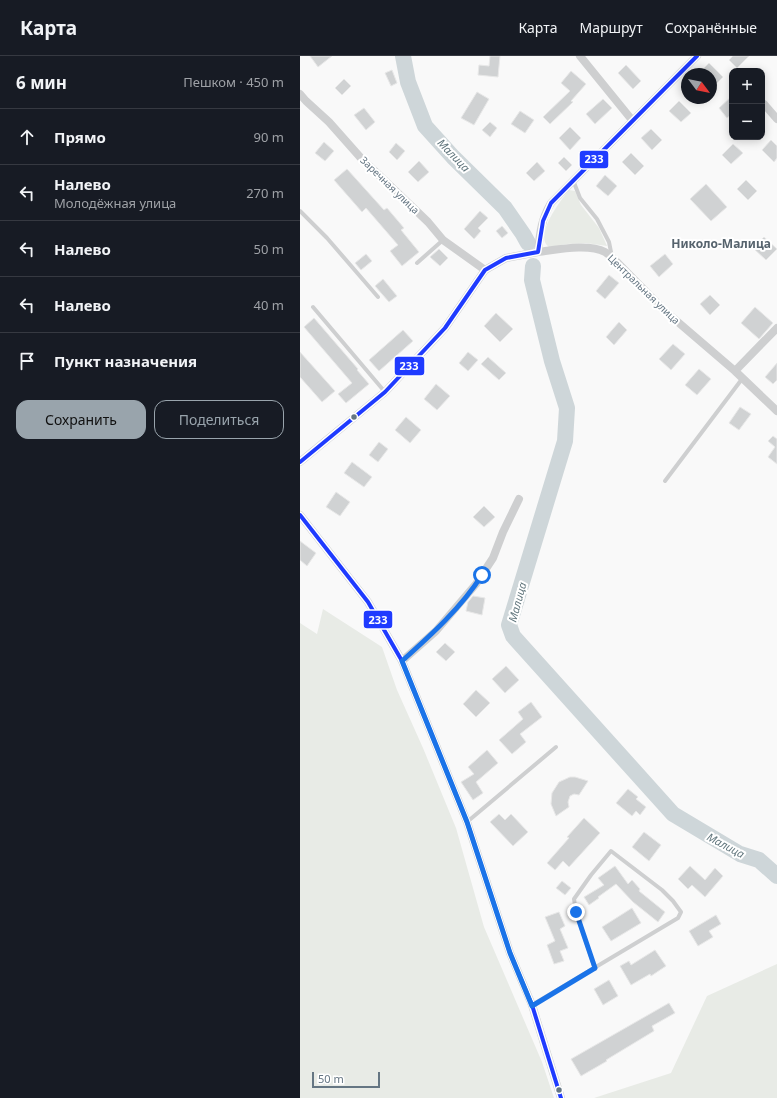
<!DOCTYPE html>
<html lang="ru">
<meta charset="utf-8">
<style>
body{margin:0;font-family:"Noto Sans",sans-serif;background:#242831;color:#f1f3f6}
.controls{position:absolute;right:12px;top:12px;display:grid;overflow:hidden;border-radius:8px;box-shadow:0 2px 10px #0003}
.controls button{width:36px;height:36px;display:grid;place-items:center;padding:0;border:0;border-bottom:1px solid #363941;background:#171b24;color:#f1f3f6;font:20px sans-serif}
.compass{position:absolute;left:381px;top:12px;width:36px;height:36px;border-radius:50%;background:#171b24;box-shadow:0 2px 10px #0003;rotate:122deg}
.scale{position:absolute;left:12px;bottom:10px;width:68px;box-sizing:border-box;padding-left:4px;border:2px solid #657683;border-top:0;font-size:11px;line-height:14px;white-space:nowrap;color:#657683;-webkit-text-stroke:3px #fff;paint-order:stroke}
.stop{position:absolute;width:12px;height:12px;margin:-9px;border:3px solid #1a73e8;border-radius:50%;background:#fff}
.stop.end{background:#1a73e8;border-color:#fff;box-shadow:0 1px 4px #0008}
.list{margin:0;padding:0;list-style:none}
h2{display:flex;justify-content:space-between;align-items:center;height:52px;margin:0;padding:0 16px;font-size:17px}
h2 small{font-size:13px;font-weight:400;color:#9ea1a6}
.list li{display:grid;grid-template-columns:26px 1fr auto;gap:12px;align-items:center;box-sizing:border-box;height:56px;padding:0 16px;border-top:1px solid #363941}
.list b{display:block;font-size:15px;white-space:nowrap}
.list p{margin:0;font-size:13px;white-space:nowrap;color:#9ea1a6}
.list em{font-size:13px;font-style:normal;color:#9ea1a6}
.actions{display:flex;gap:8px;padding:12px 16px}
.actions a{flex:1;padding:9px 0;border:1px solid #99a4ac;border-radius:12px;text-align:center;font-size:14px;color:#99a4ac}
.actions .main{background:#99a4ac;color:#111}
.icon{flex:none;width:22px;height:22px;fill:none;stroke:currentColor;stroke-width:2;stroke-linecap:round;stroke-linejoin:round}
.map{position:relative;flex:none;width:477px;height:1042px;overflow:hidden}
header{display:flex;align-items:center;gap:24px;box-sizing:border-box;height:56px;padding:0 20px;background:#171b24;border-bottom:1px solid #363941}
header strong{font-size:19px}
nav{display:flex;gap:22px;margin-inline-start:auto;font-size:14px}
main{display:flex}
aside{flex:1;background:#171b24}
.map>svg:first-child{display:block}
</style>
<header>
<strong>Карта</strong>
<nav><a>Карта</a><a>Маршрут</a><a>Сохранённые</a></nav>
</header>
<main>
<aside>
<h2>6 мин<small>Пешком · 450 m</small></h2>
<ul class="list">
<li><svg class="icon" aria-label="ahead" viewBox="0 0 24 24"><path d="M12 20V5M6 11l6-6 6 6"/></svg><div><b>Прямо</b></div><em>90 m</em></li>
<li><svg class="icon" aria-label="left" viewBox="0 0 24 24"><path d="M17 20v-9H6M10 6l-5 5 5 5"/></svg><div><b>Налево</b><p>Молодёжная улица</p></div><em>270 m</em></li>
<li><svg class="icon" aria-label="left" viewBox="0 0 24 24"><path d="M17 20v-9H6M10 6l-5 5 5 5"/></svg><div><b>Налево</b></div><em>50 m</em></li>
<li><svg class="icon" aria-label="left" viewBox="0 0 24 24"><path d="M17 20v-9H6M10 6l-5 5 5 5"/></svg><div><b>Налево</b></div><em>40 m</em></li>
<li><svg class="icon" aria-label="arrive" viewBox="0 0 24 24"><path d="M6 21V4h12l-3 4 3 4H6"/></svg><div><b>Пункт назначения</b></div></li>
</ul>
<div class="actions"><a class="main">Сохранить</a><a>Поделиться</a></div>
</aside>
<div class="map">
<svg width="477" height="1042" viewBox="0 0 477 1042">
<rect width="100%" height="100%" fill="#f9f9f9"/>
<path fill="#e8ebe6" d="M269,134L275,135L281,149L299,172L307,190L286,187L267,188L249,191C233,180 261,144 269,134Z
M23,553L82,591L97,634L123,692L156,772L184,871L242,1006L254,1042H0V567L17,578Z
M477,908V1042H294L371,1017L407,940Z"/>
<g fill="none" stroke-linecap="round" stroke-linejoin="round">
<path stroke="#ced6d9" stroke-width="16" d="M103,0L108,26L125,70L153,101L205,152L223,178L228,187
M233,210L232,224L252,305L267,352L265,385L209,569L213,580L373,758L440,798L459,804L477,820"/>
</g>
<path fill="#d0d2d3" stroke="#e8e8e8" d="M10,0H32L18,11Z
M190,0H200L198,21L178,19L179,9L189,10Z
M433,0H449L437,12L429,4Z
M409,7L423,21L411,33V18H398Z
M326,9L341,25L333,33L318,17Z
M92,14L97,27L91,30L85,17Z
M271,15L286,28L271,45L273,46L250,68L243,61L270,35L261,27Z
M44,23L51,30L42,39L35,32Z
M177,36L189,43L174,69L161,62Z
M432,40V58L427,62L419,52Z
M303,43L312,52L295,68L286,58Z
M379,45L391,57L381,66L369,55Z
M64,52L75,66L66,74L54,59Z
M220,55L234,64L225,77L211,68Z
M190,66L197,72L190,81L182,74Z
M270,71L281,82L270,94L259,82Z
M351,73L362,84L352,94L341,82Z
M471,84L477,90V102L474,106L462,94Z
M24,86L34,95L25,105L15,97Z
M96,87L105,95L97,104L89,96Z
M433,88L443,97L431,108L422,99Z
M331,97L344,110L335,119L322,106Z
M264,101L272,109L266,115L258,107Z
M119,105L129,116L118,126L108,116Z
M237,106L245,115L234,125L226,117Z
M47,113L84,154L87,152L104,172L101,174L119,196L102,210L90,195L98,189L66,152L62,156L34,124Z
M305,119L317,130L308,140L296,130Z
M446,124L457,135L448,144L437,133Z
M406,128L427,151L411,165L390,143Z
M180,155L188,162L178,172L181,175L174,183L164,173Z
M202,170L208,177L202,182L196,175Z
M464,181L477,193L466,204L453,192Z
M139,193L148,202L140,210L130,201Z
M66,198L72,205L61,214L55,207Z
M365,198L373,208L359,221L350,210Z
M309,219L319,227L305,243L296,235Z
M83,223L97,240L89,246L75,230Z
M410,239L420,249L410,259L400,248Z
M455,251L473,267L459,283L441,267Z
M196,257L213,273L200,286L184,270Z
M14,262L58,313L57,314L69,328L46,347L38,338L52,327L4,271Z
M319,266L327,274L314,289L306,281Z
M103,274L113,285L79,315L69,304Z
M373,288L385,298L371,314L359,303Z
M0,296L35,335L22,346L0,321Z
M168,296L178,304L168,315L159,307Z
M188,301L206,317L199,324L181,308Z
M477,307V324L473,328L465,321Z
M399,313L411,323L397,339L385,329Z
M136,328L150,340L137,354L124,343Z
M440,351L451,358L439,374L429,367Z
M106,361L121,374L110,387L95,374Z
M473,380L477,383V408L468,401L475,391L468,385Z
M79,386L88,393L78,406L69,399Z
M52,406L72,421L64,431L44,417Z
M36,436L50,446L40,460L26,451Z
M184,450L195,461L184,471L173,461Z
M0,485L16,497L7,510L0,504Z
M173,540L185,542L182,559L166,555L168,546Z
M145,587L155,596L146,605L136,596Z
M206,610L219,624L205,637L192,623Z
M176,634L190,647L176,661L163,648Z
M231,646L242,661L220,678L226,686L212,698L199,684L223,663L218,656Z
M187,694L198,707L176,726L183,737L173,744L161,726L174,718L168,711Z
M270,721H275L288,725L279,739L274,738L270,740L268,746L269,751L256,760L251,748L252,737L259,726Z
M328,733L338,741L336,743L346,751L340,759L336,755L332,760L316,747Z
M199,758L205,764L211,758L228,776L213,790L190,766Z
M284,762L300,777L269,811L263,805L255,814L247,807L269,782L267,781Z
M344,776L361,789L349,805L332,791Z
M315,810L328,828L332,824L340,833L339,835L365,856L358,866L333,846L316,828L298,841L299,842L289,849L284,841L304,829L298,822Z
M390,810L405,824L415,812L423,820L405,841L392,829L388,833L378,823Z
M262,825L271,832L265,839L256,832Z
M332,852L341,867L311,885L302,871Z
M259,856L265,870L260,873L268,892L260,895L264,905L254,908L247,889L255,885L245,861Z
M416,859L421,868L409,875L413,881L398,890L389,875Z
M355,894L366,910L351,920L350,918L331,929L320,910L329,905L331,909Z
M309,924L318,940L303,949L294,933Z
M369,947L375,957L352,970L354,975L306,1004L307,1005L281,1020L271,1003Z"/>
<g fill="none" stroke-linecap="round" stroke-linejoin="round">
<path stroke="#cecfd0" stroke-width="4" d="M273,124L280,142L297,163L309,186L312,201
M0,155L27,182L78,241
M117,207L143,184
M13,251L85,336
M365,425L442,323
M167,766L256,691
M232,949L378,862L381,856L373,845L362,834L311,795L291,819L274,843L276,856L295,913"/>
<path stroke="#cecfd0" stroke-width="8" d="M280,0L332,64
M0,38L6,45L29,66L60,101L128,166L143,184L185,214
M464,48L477,63
M238,196C256,194 288,187 305,196C308,198 310,200 313,202L365,255L435,315L477,355
M435,315L477,272
M0,406L85,336L145,272L185,214L206,202L238,196C240,177 241,164 251,147L397,0
M0,459L68,546L102,605L167,766L210,897L232,949L261,1042
M102,605L136,575L176,528L193,502L203,476L219,443"/>
<g stroke="#fff" stroke-width="7">
<path id="bus-1" d="M0,406L85,336L145,272L185,214L206,202L238,196L243,165L251,147L397,0
M0,459L68,546L102,605L167,766L210,897L232,949L261,1042"/>
</g>
<use href="#bus-1" stroke="#1f3bff" stroke-width="4"/>
</g>
<g fill="none" stroke-linecap="round" stroke-linejoin="round">
<path stroke="#1a73e8" stroke-width="5" d="M182,519C161,552 131,579 102,605L167,766L210,897L232,950L295,912L276,856"/>
</g>
<g fill="#657683" stroke="#fff" stroke-width="1.5">
<circle cx="54" cy="361" r="3.5"/>
<circle cx="259" cy="1034" r="3.5"/>
</g>
<g text-anchor="middle" dominant-baseline="central" stroke-width="4" stroke-linejoin="round" paint-order="stroke">
<g font-size="10" fill="#657683" stroke="#fff">
<text transform="translate(90 129) rotate(44)">Заречная улица</text>
<text transform="translate(344 233) rotate(44)">Центральная улица</text>
</g>
<g font-size="11" font-style="italic" fill="#60757c" stroke="#fff">
<text transform="translate(154 99) rotate(46)">Малица</text>
<text transform="translate(217 546) rotate(-75)">Малица</text>
<text transform="translate(426 789) rotate(28)">Малица</text>
</g>
<g font-size="12" font-weight="bold" fill="#57646e" stroke="#fff">
<text x="421" y="187">Николо-Малица</text>
</g>
</g>
<g stroke="#fff" stroke-width="1.5">
<rect x="279" y="94" width="30" height="19" rx="4" fill="#1f3bff"/>
<rect x="94" y="300" width="31" height="20" rx="4" fill="#1f3bff"/>
<rect x="63" y="554" width="30" height="19" rx="4" fill="#1f3bff"/>
</g>
<g font-size="11" text-anchor="middle" font-weight="bold" fill="#fff">
<text x="294" y="107">233</text>
<text x="109" y="314">233</text>
<text x="78" y="568">233</text>
</g>
</svg>
<div class="controls">
<button>+</button>
<button>−</button>
</div>
<svg class="compass" viewBox="-18 -18 36 36"><path d="M0-13l5 13h-10z" fill="#e53935"/><path d="M0 13l5-13h-10z" fill="#9ea1a6"/></svg>
<div class="scale">50 m</div>
<div class="stop" style="left:182px;top:519px"></div>
<div class="stop end" style="left:276px;top:856px"></div>
</div>
</main>
